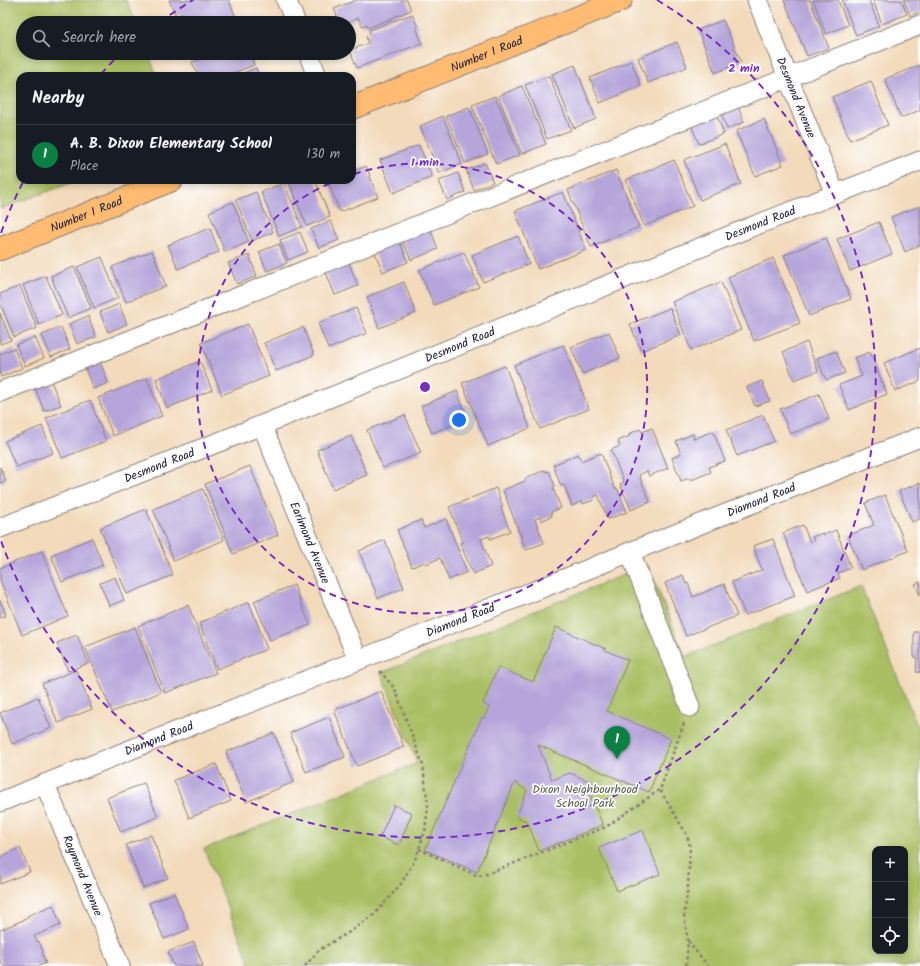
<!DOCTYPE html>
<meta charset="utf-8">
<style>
body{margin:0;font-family:Kalam,sans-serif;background:#242831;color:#f1f3f6}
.controls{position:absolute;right:12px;bottom:12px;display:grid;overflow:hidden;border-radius:8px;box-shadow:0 2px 6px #0003}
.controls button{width:36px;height:36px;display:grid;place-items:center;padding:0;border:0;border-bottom:1px solid #363941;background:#171b24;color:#f1f3f6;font:20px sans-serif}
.you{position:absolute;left:459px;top:420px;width:14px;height:14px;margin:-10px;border:3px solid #fff;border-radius:50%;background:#1a73e8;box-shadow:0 0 0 6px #1a73e833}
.badge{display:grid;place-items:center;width:26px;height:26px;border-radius:50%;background:#0b8043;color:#fff;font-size:13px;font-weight:700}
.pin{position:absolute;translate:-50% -33px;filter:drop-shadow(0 1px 2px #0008)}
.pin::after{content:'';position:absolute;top:21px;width:14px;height:12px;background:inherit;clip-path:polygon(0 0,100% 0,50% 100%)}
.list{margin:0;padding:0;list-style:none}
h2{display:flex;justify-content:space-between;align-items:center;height:52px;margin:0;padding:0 16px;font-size:17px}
h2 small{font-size:13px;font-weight:400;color:#9ea1a6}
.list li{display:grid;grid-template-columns:26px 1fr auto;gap:12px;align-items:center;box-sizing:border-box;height:60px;padding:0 16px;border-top:1px solid #363941}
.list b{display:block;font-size:15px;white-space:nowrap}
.list p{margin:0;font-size:13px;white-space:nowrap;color:#9ea1a6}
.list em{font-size:13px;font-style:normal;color:#9ea1a6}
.icon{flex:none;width:22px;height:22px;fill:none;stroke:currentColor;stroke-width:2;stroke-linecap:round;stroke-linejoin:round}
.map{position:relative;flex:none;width:920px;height:966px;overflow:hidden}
.search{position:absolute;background:#171b24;box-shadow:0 2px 6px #0003;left:16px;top:16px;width:340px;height:44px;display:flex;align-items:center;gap:10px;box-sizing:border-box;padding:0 14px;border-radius:22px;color:#9ea1a6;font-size:15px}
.panel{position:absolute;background:#171b24;box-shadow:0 2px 6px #0003;left:16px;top:72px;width:340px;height:112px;border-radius:12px}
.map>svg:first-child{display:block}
</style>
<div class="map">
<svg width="920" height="966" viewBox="0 0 920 966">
<rect width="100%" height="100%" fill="#fff"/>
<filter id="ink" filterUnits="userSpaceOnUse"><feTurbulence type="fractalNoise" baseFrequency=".025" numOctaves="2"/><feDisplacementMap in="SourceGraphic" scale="8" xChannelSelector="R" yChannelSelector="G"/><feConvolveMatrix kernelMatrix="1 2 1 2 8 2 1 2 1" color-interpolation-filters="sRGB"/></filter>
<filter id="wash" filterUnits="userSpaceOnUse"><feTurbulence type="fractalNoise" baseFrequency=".012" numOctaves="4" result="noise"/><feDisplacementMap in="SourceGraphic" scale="16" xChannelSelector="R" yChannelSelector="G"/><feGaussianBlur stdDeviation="0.9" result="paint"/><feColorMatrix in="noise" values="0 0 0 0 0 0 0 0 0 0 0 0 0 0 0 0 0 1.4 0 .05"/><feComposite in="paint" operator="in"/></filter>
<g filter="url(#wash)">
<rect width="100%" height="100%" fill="#f2daba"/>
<path fill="#aabf64" stroke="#667050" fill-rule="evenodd" d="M0,0H126L136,23H23V53H148L157,76H20V180H79L0,209Z
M648,565L685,657L861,586L920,733V966H251L204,849L417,763L381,673ZM875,849H905V951H875Z"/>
<g id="blocks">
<path fill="#b5a5da" d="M169,0H229L238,23H188L183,13L176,16Z
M356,0H407L411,10L368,28L367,24L362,26L358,18L347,23H340L334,9Z
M784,0H810L829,48L807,56Z
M813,0H838L848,25L826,34Z
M842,0H869L879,26L856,35Z
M873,0H901L907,14L882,24Z
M904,0H920V12L910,16Z
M412,14L418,27H416L422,43L357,68L350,50L368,43L366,36L370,34L369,30Z
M723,20L741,62L715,73L698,30Z
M677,42L687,67L648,83L638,58Z
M199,53H252L253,54L251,56L254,65L226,76H191L197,73L192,62L202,59Z
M631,61L641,86L600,103L590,78Z
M575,65L596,119L574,128L552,74Z
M920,65V110L901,118L885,79Z
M256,68L259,76L264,74L265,76H236Z
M549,76L571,130L547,139L525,85Z
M871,81L888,125L850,140L832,97Z
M522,86L546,144L522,154L498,96Z
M495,96L520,155L496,164L472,105Z
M738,106L744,122L727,129L721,113Z
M469,107L488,154L465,163L446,116Z
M716,114L724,134L699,144L691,125Z
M443,116L462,164L439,173L420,126Z
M764,119L783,165L755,176L736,131Z
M725,144L741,184L700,200L684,160Z
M419,145L432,177L393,193L380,160Z
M674,160L693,206L644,226L626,180Z
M485,163L493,182L474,190L466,170Z
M366,166L378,197L340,212L328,182L332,180H352V172Z
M616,170L639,227L591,247L568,190Z
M458,173L465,192L447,200L439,181Z
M288,180H315L330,217L307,226Z
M284,183L302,227L279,236L261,192Z
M256,192L273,232L252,241L236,200Z
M563,192L586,250L538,269L515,211Z
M233,202L249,242L225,252L209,212Z
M920,206V245L905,252L891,217Z
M331,221L339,240L319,248L311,229Z
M879,222L892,254L850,271L837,239Z
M210,228L219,252L178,269L168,245Z
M430,228L438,249L411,260L402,239Z
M300,232L308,252L288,260L280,240Z
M518,236L529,264L483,282L472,255Z
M826,238L851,299L809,316L784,255Z
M399,240L408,262L383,272L374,251Z
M279,244L287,263L267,271L259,252Z
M152,251L166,286L126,302L112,267Z
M464,252L479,287L434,305L419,270Z
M249,255L257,276L237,284L228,263Z
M102,257L118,298L94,308L77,267Z
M773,258L800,323L754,341L728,277Z
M348,261L358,286L335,295L325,270Z
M74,267L91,308L68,318L51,276Z
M46,276L62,315L39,325L23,285Z
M404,282L416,313L379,328L367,297Z
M721,282L741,330L691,350L672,302Z
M20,286L37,328L14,337L0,303V294Z
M119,304L127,324L108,332L100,312Z
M356,308L367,333L328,349L318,323Z
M670,308L681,335L641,351L630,324Z
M0,313L11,340L0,344Z
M88,316L96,337L77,344L69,324Z
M248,324L269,376L222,395L201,343Z
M61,327L70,349L51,357L42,335Z
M303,327L314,355L276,371L264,343Z
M609,332L620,358L582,374L571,347Z
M35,337L44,358L25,366L16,345Z
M807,342L818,371L794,380L783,352Z
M563,345L589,409L540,429L514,365Z
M14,348L22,368L1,377L0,374V354Z
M920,348V381L895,391L884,363Z
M836,351L845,373L826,380L817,358Z
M870,352L887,394L849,410L839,385L862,376L854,358Z
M100,361L108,383L93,389L85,368Z
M200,361L212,390L167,408L156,379Z
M505,366L530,428L488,446L462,383Z
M147,378L162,416L113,436L98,398Z
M50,379L61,405L44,411L34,385Z
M762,381L770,401L755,406L747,387Z
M457,391L468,419L432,433L421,406Z
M819,394L829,419L790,434L780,409Z
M90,400L106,441L62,458L46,418Z
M405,415L421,453L383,468L367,430Z
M763,415L774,441L737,456L726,430Z
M42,426L53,453L16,467L5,441Z
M652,428L668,468L649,476L647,471L639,475L650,502L631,510L620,484L624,482L611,450L620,446L618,441L630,436L629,434L640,429L642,432Z
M713,431L725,461L709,467L711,472L691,480L690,478L681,481L672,458L681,454L676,441L693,434L694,439Z
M351,436L367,475L333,489L317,450Z
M601,453L615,489L617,488L627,512L608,519L598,495L593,497L594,500L583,504L582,501L572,506L564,485L561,486L553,465L578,454L581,461Z
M250,466L278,535L233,554L205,484Z
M0,467L6,481L0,483Z
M545,470L546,472L549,471L555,486L553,488L561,508L551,512L552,516L541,521L540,517L535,519L544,543L526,550L503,490L525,481L526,478Z
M920,483V519L912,522L899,491Z
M496,488L503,507L501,508L510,531L490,539L489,536L481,539L491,566L473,574L460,543L463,542L449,507Z
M203,489L224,540L174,561L153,509Z
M885,495L908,551L862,570L848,536L874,525L865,503Z
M146,509L173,575L127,594L100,528Z
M446,519L467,572L449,580L440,558L426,564L425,562L412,567L397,530L421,520L424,528Z
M803,525L810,542L814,540L812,537L823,533L824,535L836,530L851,568L838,573L840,578L807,591L783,533Z
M92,538L103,565L62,582L51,555Z
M773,539L795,596L745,615L732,582L762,570L753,546Z
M385,540L404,588L378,598L359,551Z
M42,551L68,616L22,635L0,580V568Z
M683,575L686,584L688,583L693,597L724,584L737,616L686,636L665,583Z
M115,577L124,600L109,606L100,583Z
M920,582V595L915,584Z
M294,585L310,625L270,640L254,601Z
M0,600L6,615L0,618Z
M249,602L267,649L217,669L199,623Z
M188,605L216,673L165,693L138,626Z
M135,627L161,692L112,712L85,647Z
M556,627L606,649L605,650L628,660L607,711L671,739L649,792L538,745L552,780L570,773L595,784L590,795L603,825L539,851L527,821L516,817L527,791L515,782L477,872L425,850L482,717L484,718L489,707L483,704L498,667L533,682Z
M914,632H920V672H916L917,657H914Z
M77,635L89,663L68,671L57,643Z
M76,670L92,709L58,723L42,684Z
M381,691L404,747L357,766L334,710Z
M38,697L51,728L12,744L0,713Z
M329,717L345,757L306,772L290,733Z
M274,733L294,782L246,802L226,752Z
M216,764L231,801L189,818L174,780Z
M144,783L158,817L121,832L107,798Z
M394,805L412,813L399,845L380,837Z
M643,830L660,874L617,891L599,848Z
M151,835L168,878L143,888L126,845Z
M20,848L30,872L0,884V857Z
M174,893L189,929L164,939L149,903Z
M53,905L61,925L34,936L37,942L39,941L43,952L42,953L46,963L39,966H3L0,959V930L28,918L27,916Z
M194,942L203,966H174L168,952Z"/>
</g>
</g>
<g filter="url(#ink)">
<use href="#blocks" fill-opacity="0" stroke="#8a7e7a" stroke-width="1"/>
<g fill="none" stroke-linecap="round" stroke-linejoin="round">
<g stroke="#8a7e7a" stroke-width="21">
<g id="minor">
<path d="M286,0L296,23"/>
<path id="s1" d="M757,0L835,194"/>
<path d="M308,53L317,76"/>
<path d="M0,392L920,25"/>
<path id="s2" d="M262,425L358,660"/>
<path id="s3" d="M0,528L262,425L746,229L920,161"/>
<path d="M630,552L690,707"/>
<path id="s4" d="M45,784L120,966"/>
<path id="s5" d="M0,802L142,745L547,586L630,552L920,437"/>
</g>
</g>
<g stroke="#8a7e7a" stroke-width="24">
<g id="major">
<path id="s6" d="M352,108L621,0"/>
<path id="s7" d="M0,249L172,180"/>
</g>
</g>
<path stroke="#8a7e7a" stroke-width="2.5" stroke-dasharray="3 3" stroke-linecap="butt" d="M684,723L660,790L687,835L690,847L688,886L684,916L688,941L686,966
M419,849L478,876L484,875L606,827L659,790
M688,941L708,966
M305,966L319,950L351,931L375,914L400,885L415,860L425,831L428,806L423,765L395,689L380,671"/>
<use href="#minor" stroke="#fff" stroke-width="19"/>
<use href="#major" stroke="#ffbb71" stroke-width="22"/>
</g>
</g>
<g fill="none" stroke="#7b2cbf" stroke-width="2" stroke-dasharray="7 5">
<path d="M354 174A225 225 0 1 1 335 181"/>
<path d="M1 233A451 451 0 0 1 23 182M101 74A451 451 0 0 1 120 54M160 22A451 451 0 0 1 193 0M657 0A451 451 0 1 1 1 541"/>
</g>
<g text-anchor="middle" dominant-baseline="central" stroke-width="3.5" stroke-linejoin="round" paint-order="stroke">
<g font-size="12" fill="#22223b" stroke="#fff">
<text stroke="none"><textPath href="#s6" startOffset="145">Number 1 Road</textPath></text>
<text stroke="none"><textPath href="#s1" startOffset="105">Desmond Avenue</textPath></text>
<text stroke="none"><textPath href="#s7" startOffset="93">Number 1 Road</textPath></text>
<text stroke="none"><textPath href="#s3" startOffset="819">Desmond Road</textPath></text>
<text stroke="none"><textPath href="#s3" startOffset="495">Desmond Road</textPath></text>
<text stroke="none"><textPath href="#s3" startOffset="171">Desmond Road</textPath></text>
<text stroke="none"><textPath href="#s5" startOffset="819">Diamond Road</textPath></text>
<text stroke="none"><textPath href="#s2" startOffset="127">Earlmond Avenue</textPath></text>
<text stroke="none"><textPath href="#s5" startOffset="495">Diamond Road</textPath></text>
<text stroke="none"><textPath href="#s5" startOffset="171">Diamond Road</textPath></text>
<text stroke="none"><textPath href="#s4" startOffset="99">Raymond Avenue</textPath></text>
</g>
<g font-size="12" fill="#58614b" stroke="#fff">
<text x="585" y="789">Dixon Neighbourhood<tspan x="585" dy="14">School Park</tspan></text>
</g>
</g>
<circle cx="425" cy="387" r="6" fill="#7b2cbf" stroke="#fff" stroke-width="2"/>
<g font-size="12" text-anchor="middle" font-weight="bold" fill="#7b2cbf" stroke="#fff" stroke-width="3.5" stroke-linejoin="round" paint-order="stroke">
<text x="744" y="72">2 min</text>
<text x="425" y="166">1 min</text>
</g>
</svg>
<div class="controls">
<button>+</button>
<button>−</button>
<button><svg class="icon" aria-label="locate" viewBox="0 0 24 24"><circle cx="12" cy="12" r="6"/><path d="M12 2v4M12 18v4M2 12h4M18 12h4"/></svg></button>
</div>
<div class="you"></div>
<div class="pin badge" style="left:617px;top:759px">1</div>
<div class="search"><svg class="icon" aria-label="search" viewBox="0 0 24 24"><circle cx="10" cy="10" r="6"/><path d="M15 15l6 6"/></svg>Search here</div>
<section class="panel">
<h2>Nearby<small></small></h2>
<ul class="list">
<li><span class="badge">1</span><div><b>A. B. Dixon Elementary School</b><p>Place</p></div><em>130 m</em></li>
</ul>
</section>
</div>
